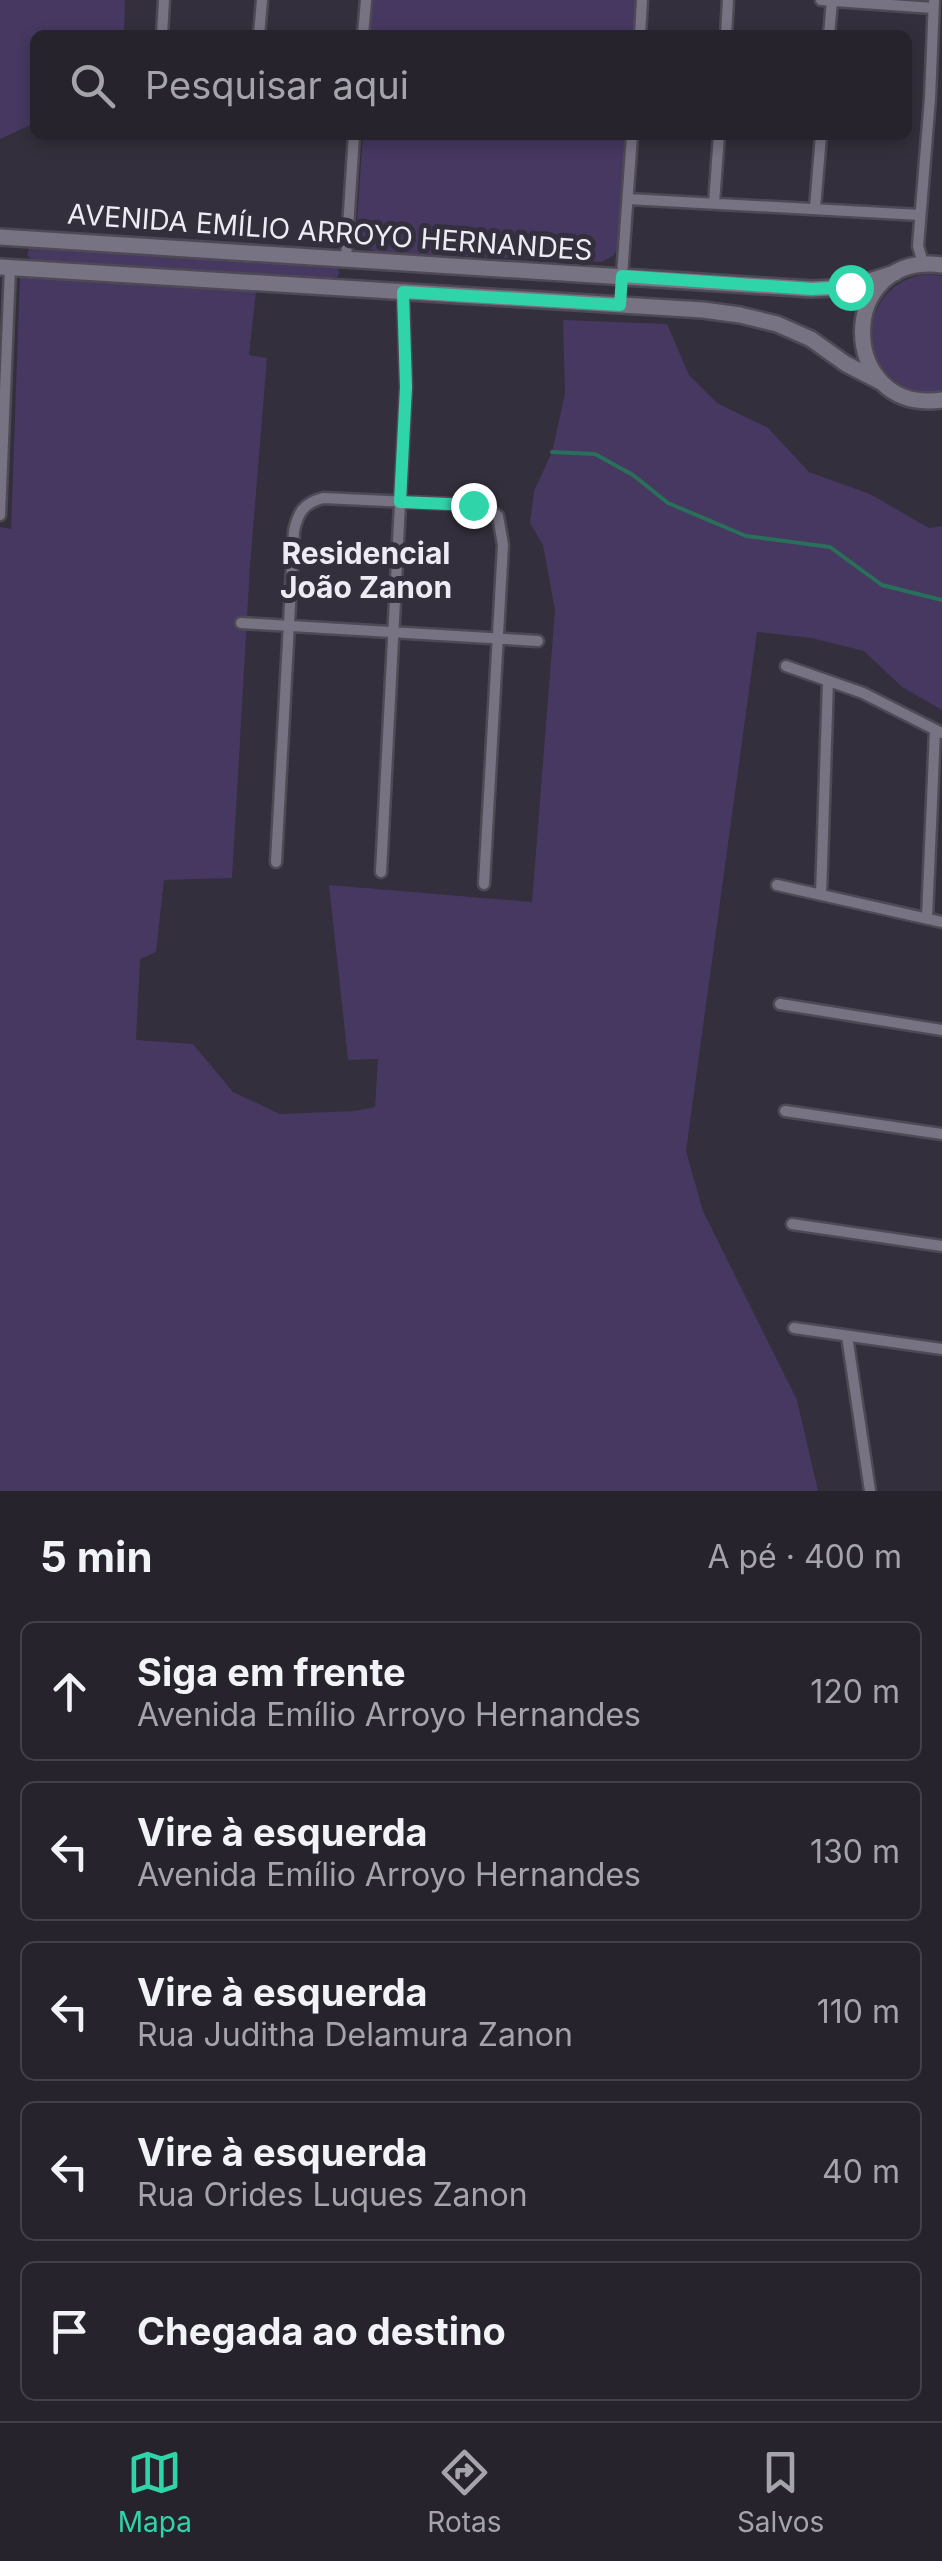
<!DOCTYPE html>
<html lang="pt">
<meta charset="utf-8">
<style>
body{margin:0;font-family:Inter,sans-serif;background:#2e2b35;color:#f1f3f6}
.stop{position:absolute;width:30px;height:30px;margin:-22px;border:8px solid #30d4a9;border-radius:50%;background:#fff}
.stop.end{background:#30d4a9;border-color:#fff;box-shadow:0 2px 10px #0008}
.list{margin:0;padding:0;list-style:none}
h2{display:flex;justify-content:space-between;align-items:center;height:130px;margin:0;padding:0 40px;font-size:42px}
h2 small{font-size:32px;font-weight:400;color:#a4a4aa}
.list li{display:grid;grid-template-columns:65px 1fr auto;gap:30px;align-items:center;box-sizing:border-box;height:140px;margin:0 20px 20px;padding:0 20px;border:2px solid #424049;border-radius:15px}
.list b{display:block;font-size:38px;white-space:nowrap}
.list p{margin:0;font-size:32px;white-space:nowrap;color:#a4a4aa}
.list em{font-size:32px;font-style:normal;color:#a4a4aa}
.icon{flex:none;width:55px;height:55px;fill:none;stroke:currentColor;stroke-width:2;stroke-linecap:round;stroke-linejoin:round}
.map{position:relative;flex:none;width:942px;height:1491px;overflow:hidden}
.search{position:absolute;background:#26232d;box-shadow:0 5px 15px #0003;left:30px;right:30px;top:30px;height:110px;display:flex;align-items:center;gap:25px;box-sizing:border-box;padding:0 35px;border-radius:15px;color:#a4a4aa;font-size:38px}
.sheet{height:930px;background:#26232d}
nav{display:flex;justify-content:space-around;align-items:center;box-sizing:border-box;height:140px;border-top:2px solid #424049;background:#26232d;font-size:28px;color:#a4a4aa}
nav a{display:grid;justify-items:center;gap:5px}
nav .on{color:#30d4a9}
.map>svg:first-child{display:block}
</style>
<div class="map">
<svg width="942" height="1491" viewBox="0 0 942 1491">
<rect width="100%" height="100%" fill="#332f3c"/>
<path fill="#463860" d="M0,0H125L124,35H35V123L0,139Z
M372,0H636L634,35H370Z
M363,135H627L620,243L614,255L602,262L377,252L366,247L356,233Z
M30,246L337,266L339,273L336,279L330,281L33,261L27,255Z
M928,274L942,276V391C860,404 844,284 928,274Z
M20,275L256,291L249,355L267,358L250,566L232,878L164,880L156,952L140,959L136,1040L193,1044L233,1092L280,1114L354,1111L375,1107L378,1059L348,1060L329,885L532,902L555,610L543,545L530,523L534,491L552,452L565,394L563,320L667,324L689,375L717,403L768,428L809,472L870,494L929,528L942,526V710L902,687L864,651L811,638L757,632L686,1151L703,1211L797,1400L818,1491H0V527L11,529Z"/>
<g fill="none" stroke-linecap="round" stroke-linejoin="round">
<path stroke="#296f5a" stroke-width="4" d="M552,452L595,454L633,475L668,503L746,536L830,547L882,585L942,600"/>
<g stroke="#4e4a55" stroke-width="15">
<path id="street" d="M821,0L933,8
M162,35L164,0
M259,35L262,0
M363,35L366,0
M640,35L642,0
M726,35L728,0
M829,35L832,1
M628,199L920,215
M714,203L719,135
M815,208L821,135
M346,258L354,135
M923,263L918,246L930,98L934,0
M622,276L632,135
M0,515L10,268
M241,623L538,641
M786,666L863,693L942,733
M276,862L294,531C298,512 304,503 323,498L473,505L489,510L498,516L503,545L484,884
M381,872L406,387L403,292
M777,885L942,922
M821,895L828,681
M927,918L935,730
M780,1004L942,1030
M785,1111L942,1134
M792,1224L942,1246
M794,1328L942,1349
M847,1336L870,1491"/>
</g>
<g stroke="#4e4a55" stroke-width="20">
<path id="secondary" d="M0,237L812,289L850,287L895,273
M942,265C835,251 837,415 942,400
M0,267L703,310L740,315L777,324L811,339L846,364L881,382"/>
</g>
<use href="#street" stroke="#787383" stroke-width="10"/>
<use href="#secondary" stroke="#787383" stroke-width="15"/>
</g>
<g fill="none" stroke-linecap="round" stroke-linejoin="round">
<path stroke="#30d4a9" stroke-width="12" d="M473,505L400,502L406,387L403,292L620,305L622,276L812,289L850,287"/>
</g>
<g text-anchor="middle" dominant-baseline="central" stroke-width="10" stroke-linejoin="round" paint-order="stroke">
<g font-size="28" fill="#eeebf4" stroke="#332f3c">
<text transform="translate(330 232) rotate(4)">AVENIDA EMÍLIO ARROYO HERNANDES</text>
</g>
<g font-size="30" font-weight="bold" fill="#eeebf4" stroke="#332f3c">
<text x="366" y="553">Residencial<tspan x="366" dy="34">João Zanon</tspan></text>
</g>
</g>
</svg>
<div class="stop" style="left:850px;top:287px"></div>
<div class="stop end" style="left:473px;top:505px"></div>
<div class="search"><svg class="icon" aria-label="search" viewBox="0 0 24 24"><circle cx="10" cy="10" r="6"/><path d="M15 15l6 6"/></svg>Pesquisar aqui</div>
</div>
<section class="sheet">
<h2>5 min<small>A pé · 400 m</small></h2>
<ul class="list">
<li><svg class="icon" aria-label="ahead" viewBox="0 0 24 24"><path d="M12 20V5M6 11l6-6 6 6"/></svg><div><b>Siga em frente</b><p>Avenida Emílio Arroyo Hernandes</p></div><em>120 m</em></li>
<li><svg class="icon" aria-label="left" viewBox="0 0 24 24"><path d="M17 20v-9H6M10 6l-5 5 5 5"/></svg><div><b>Vire à esquerda</b><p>Avenida Emílio Arroyo Hernandes</p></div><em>130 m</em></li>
<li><svg class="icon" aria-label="left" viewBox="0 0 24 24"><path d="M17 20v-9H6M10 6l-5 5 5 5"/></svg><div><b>Vire à esquerda</b><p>Rua Juditha Delamura Zanon</p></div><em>110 m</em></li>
<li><svg class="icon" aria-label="left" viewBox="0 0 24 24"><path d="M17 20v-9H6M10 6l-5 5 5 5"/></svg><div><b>Vire à esquerda</b><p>Rua Orides Luques Zanon</p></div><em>40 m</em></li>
<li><svg class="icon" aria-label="arrive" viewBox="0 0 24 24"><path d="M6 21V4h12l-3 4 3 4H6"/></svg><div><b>Chegada ao destino</b></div></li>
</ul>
</section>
<nav>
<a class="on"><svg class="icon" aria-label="map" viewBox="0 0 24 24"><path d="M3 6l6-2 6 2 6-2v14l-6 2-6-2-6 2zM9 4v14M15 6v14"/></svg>Mapa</a>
<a><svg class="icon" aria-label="directions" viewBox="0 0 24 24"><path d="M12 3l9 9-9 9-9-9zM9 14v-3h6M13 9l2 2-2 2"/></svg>Rotas</a>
<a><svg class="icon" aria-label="saved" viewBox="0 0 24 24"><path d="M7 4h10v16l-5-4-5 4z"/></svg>Salvos</a>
</nav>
